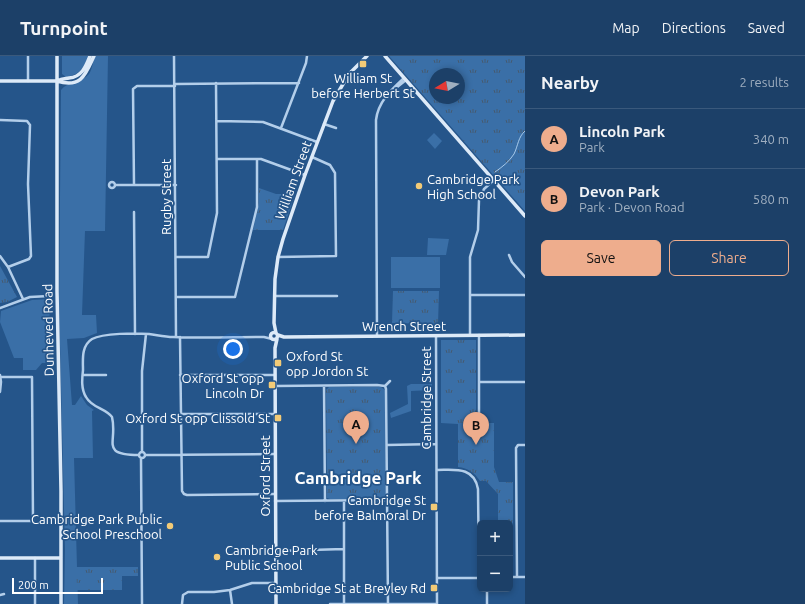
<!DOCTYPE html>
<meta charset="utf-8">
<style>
body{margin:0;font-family:Ubuntu,sans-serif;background:#294b71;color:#f1f3f6}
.controls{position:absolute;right:12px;bottom:12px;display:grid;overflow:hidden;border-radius:6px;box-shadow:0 2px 6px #0003}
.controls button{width:36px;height:36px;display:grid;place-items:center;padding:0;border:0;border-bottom:1px solid #3a597c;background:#1c4068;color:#f1f3f6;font:20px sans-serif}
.compass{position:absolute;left:429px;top:12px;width:36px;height:36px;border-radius:50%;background:#1c4068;box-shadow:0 2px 6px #0003;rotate:260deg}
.scale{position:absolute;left:12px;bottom:10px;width:91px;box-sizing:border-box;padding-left:4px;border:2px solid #fff;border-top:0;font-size:11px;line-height:14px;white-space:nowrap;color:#fff;-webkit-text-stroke:3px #25558a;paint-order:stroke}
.you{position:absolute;left:233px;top:293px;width:14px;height:14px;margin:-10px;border:3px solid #fff;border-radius:50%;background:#1a73e8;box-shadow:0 0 0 6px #1a73e833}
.badge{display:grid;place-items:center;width:26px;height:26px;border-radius:50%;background:#eead8d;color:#111;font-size:13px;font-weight:700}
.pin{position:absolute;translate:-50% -33px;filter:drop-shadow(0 1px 2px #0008)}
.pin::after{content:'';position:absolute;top:21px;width:14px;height:12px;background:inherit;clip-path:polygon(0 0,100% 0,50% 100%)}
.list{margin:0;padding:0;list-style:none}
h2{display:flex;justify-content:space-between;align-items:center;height:52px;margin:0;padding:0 16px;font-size:17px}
h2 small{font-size:13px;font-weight:400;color:#a0afc0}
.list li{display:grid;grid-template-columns:26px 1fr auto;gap:12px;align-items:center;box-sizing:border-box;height:60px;padding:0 16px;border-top:1px solid #3a597c}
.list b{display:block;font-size:15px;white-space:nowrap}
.list p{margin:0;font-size:13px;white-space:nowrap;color:#a0afc0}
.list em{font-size:13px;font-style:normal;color:#a0afc0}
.actions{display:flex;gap:8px;padding:12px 16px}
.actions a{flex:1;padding:9px 0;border:1px solid #eead8d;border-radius:6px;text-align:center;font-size:14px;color:#eead8d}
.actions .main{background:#eead8d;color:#111}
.map{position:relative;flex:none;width:525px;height:548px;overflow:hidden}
header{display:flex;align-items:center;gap:24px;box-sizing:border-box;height:56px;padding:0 20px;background:#1c4068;border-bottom:1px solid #3a597c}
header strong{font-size:19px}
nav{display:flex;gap:22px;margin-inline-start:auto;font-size:14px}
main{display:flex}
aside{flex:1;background:#1c4068}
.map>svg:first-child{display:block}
</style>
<header>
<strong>Turnpoint</strong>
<nav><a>Map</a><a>Directions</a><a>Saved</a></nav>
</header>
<main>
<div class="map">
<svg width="525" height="548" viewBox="0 0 525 548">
<defs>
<pattern id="park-tufts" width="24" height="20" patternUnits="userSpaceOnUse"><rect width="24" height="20" fill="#3a6fa7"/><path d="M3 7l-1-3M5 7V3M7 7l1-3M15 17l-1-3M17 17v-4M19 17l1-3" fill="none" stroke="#455a70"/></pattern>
</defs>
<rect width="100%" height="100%" fill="#25558a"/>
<path fill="#3a6fa7" d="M62,0H89C82,13 81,18 66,21L62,18Z
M95,0H108L105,175H85L82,259H96L97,277L84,282L67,283L72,349H75L81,340L87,349L94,354L92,355L93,402H74L78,548H64L65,494L59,247L61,34C68,25 81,27 89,18C92,14 93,5 95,0Z
M434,77L442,85L435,93L427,84Z
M428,182L449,183L446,199H427Z
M391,201H440V232H391Z
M49,243L51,307H42L36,314H23V302H14L0,266L1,255L32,244Z
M411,328H432V334L411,335V355L391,362L390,357L408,348L407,330Z"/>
<path fill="url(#park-tufts)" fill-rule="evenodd" d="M389,0H525V155ZM435,18H459V42H435Z
M259,132L276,138H295L283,174H253L259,147Z
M0,210L17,241L7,246L0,247Z
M393,235H439L438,268L392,267Z
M441,284H476V367H494V411L499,426H513V487H510V467H498V438L486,425H480C475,417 468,412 458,411V368L441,367Z
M329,331H381L385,334L386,441L384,443H330L327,442L326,334Z
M76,511H138V520H122V534H77Z"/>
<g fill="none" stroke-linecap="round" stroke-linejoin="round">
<path stroke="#a7c9ea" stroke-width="1" d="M495,116C502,111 509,106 514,98C518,90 518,81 525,75"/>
<path stroke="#b3ceea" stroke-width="2.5" d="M28,0V25
M174,0L176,281
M175,28L299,27
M396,32L406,24
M0,64L27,65L30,69L28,128L31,200L29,203L8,211
M217,65L263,66L317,86
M324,68L336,72
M281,72L306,7L307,0
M217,103H261L305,119
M109 129a3 3 0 1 1 6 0a3 3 0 1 1-6 0Z
M115,129H176
M134,129L133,33L137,30H175
M134,156L135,278
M509,199L512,206L525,221
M0,200L8,211L23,243
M176,201H208L217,157L216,27
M278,201L336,200L335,117L330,109L312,101
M470,239H525
M275,240H337
M176,241H235L257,151V103
M0,252L30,241L49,240
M470,279V201L478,174L479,144L484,133L494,124
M377,280L376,64C378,46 391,34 404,22
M436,280L437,548
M180,281L182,435L184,438L187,439L275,438
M0,319L1,326L0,336
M83,319H106
M180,319H275
M479,326H525
M275,330L377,329L385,330
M324,330L325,445
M385,330L386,333L388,548
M385,330L390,325
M181,358H275
M479,366V279
M387,389L436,388
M142,396V315L146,278
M139 399a3 3 0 1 1 6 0a3 3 0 1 1-6 0Z
M139,399C99,399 118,386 112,361C105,352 92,352 86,341C81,333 82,323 83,314C83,304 81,290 92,283C103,277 136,277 149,278C157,279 165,281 173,281C203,282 234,281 264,281L272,283
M145,399L275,398
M141,402L142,548
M437,414C454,414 474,410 478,433L479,522
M275,445L387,444
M344,445V548
M0,465H33L32,321H1
M276,495L344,493
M35,502V548
M510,521H525
M517,521L516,392L518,389H525
M437,522H479
M487,533V548
M230,534L232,548
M0,539L4,538
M182,548L183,539L188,536H214L230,534L252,527H276
M330,548H437"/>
<path stroke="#ddeaf8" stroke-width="3.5" d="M57,0V235L61,435V548
M385,0L525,160
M0,25H57C82,33 86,17 94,0
M57,25C62,23 64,23 69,22C82,21 86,10 90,0
M270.5 280a3.5 3.5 0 1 1 7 0a3.5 3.5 0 1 1-7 0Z
M276,277L274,267L275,223L278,201L283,183L305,119L333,45L349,18L367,0
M278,279L284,281L525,279
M0,502H61
M276,548L275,292L277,283"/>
</g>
<g fill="#f3cb77" stroke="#25558a" stroke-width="1.5">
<rect x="359" y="4" width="8" height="8" rx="2"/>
<circle cx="419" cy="130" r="4"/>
<rect x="274" y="303" width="8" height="8" rx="2"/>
<rect x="268" y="325" width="8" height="8" rx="2"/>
<rect x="274" y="358" width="8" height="8" rx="2"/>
<rect x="430" y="447" width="8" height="8" rx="2"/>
<circle cx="170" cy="470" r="4"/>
<circle cx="217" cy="501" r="4"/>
<rect x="430" y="528" width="8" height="8" rx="2"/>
</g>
<g text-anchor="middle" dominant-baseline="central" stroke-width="3.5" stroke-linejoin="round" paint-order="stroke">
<g font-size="13" fill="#fff" stroke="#25558a" text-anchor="end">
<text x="363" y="22" text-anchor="middle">William St<tspan x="363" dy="15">before Herbert St</tspan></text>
<text x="427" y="123" text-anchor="start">Cambridge Park<tspan x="427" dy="15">High School</tspan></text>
<text x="286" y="300" text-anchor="start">Oxford St<tspan x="286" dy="15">opp Jordon St</tspan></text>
<text x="264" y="322">Oxford St opp<tspan x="264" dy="15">Lincoln Dr</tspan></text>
<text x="270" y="362">Oxford St opp Clissold St</text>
<text x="426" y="444">Cambridge St<tspan x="426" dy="15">before Balmoral Dr</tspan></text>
<text x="162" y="463">Cambridge Park Public<tspan x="162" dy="15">School Preschool</tspan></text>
<text x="225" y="494" text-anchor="start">Cambridge Park<tspan x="225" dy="15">Public School</tspan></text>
<text x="426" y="532">Cambridge St at Breyley Rd</text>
</g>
<g font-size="13" fill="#fff" stroke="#25558a">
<text transform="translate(293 124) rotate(-70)">William Street</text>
<text transform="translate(166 141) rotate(-90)">Rugby Street</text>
<text x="404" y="270">Wrench Street</text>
<text transform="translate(48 274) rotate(-91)">Dunheved Road</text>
<text transform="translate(426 342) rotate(-90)">Cambridge Street</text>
<text transform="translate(265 420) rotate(-90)">Oxford Street</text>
</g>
<g font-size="17" font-weight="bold" fill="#fff" stroke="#25558a">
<text x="358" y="421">Cambridge Park</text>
</g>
</g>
</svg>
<div class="controls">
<button>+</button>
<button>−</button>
</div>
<svg class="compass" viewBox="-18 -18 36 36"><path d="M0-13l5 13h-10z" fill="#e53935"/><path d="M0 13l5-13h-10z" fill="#a0afc0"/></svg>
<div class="scale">200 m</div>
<div class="you"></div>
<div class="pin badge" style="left:356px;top:388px">A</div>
<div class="pin badge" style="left:476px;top:389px">B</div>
</div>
<aside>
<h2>Nearby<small>2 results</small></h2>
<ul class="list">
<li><span class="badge">A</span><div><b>Lincoln Park</b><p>Park</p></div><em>340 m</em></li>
<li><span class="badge">B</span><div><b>Devon Park</b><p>Park · Devon Road</p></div><em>580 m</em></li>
</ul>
<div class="actions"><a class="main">Save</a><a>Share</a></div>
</aside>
</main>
